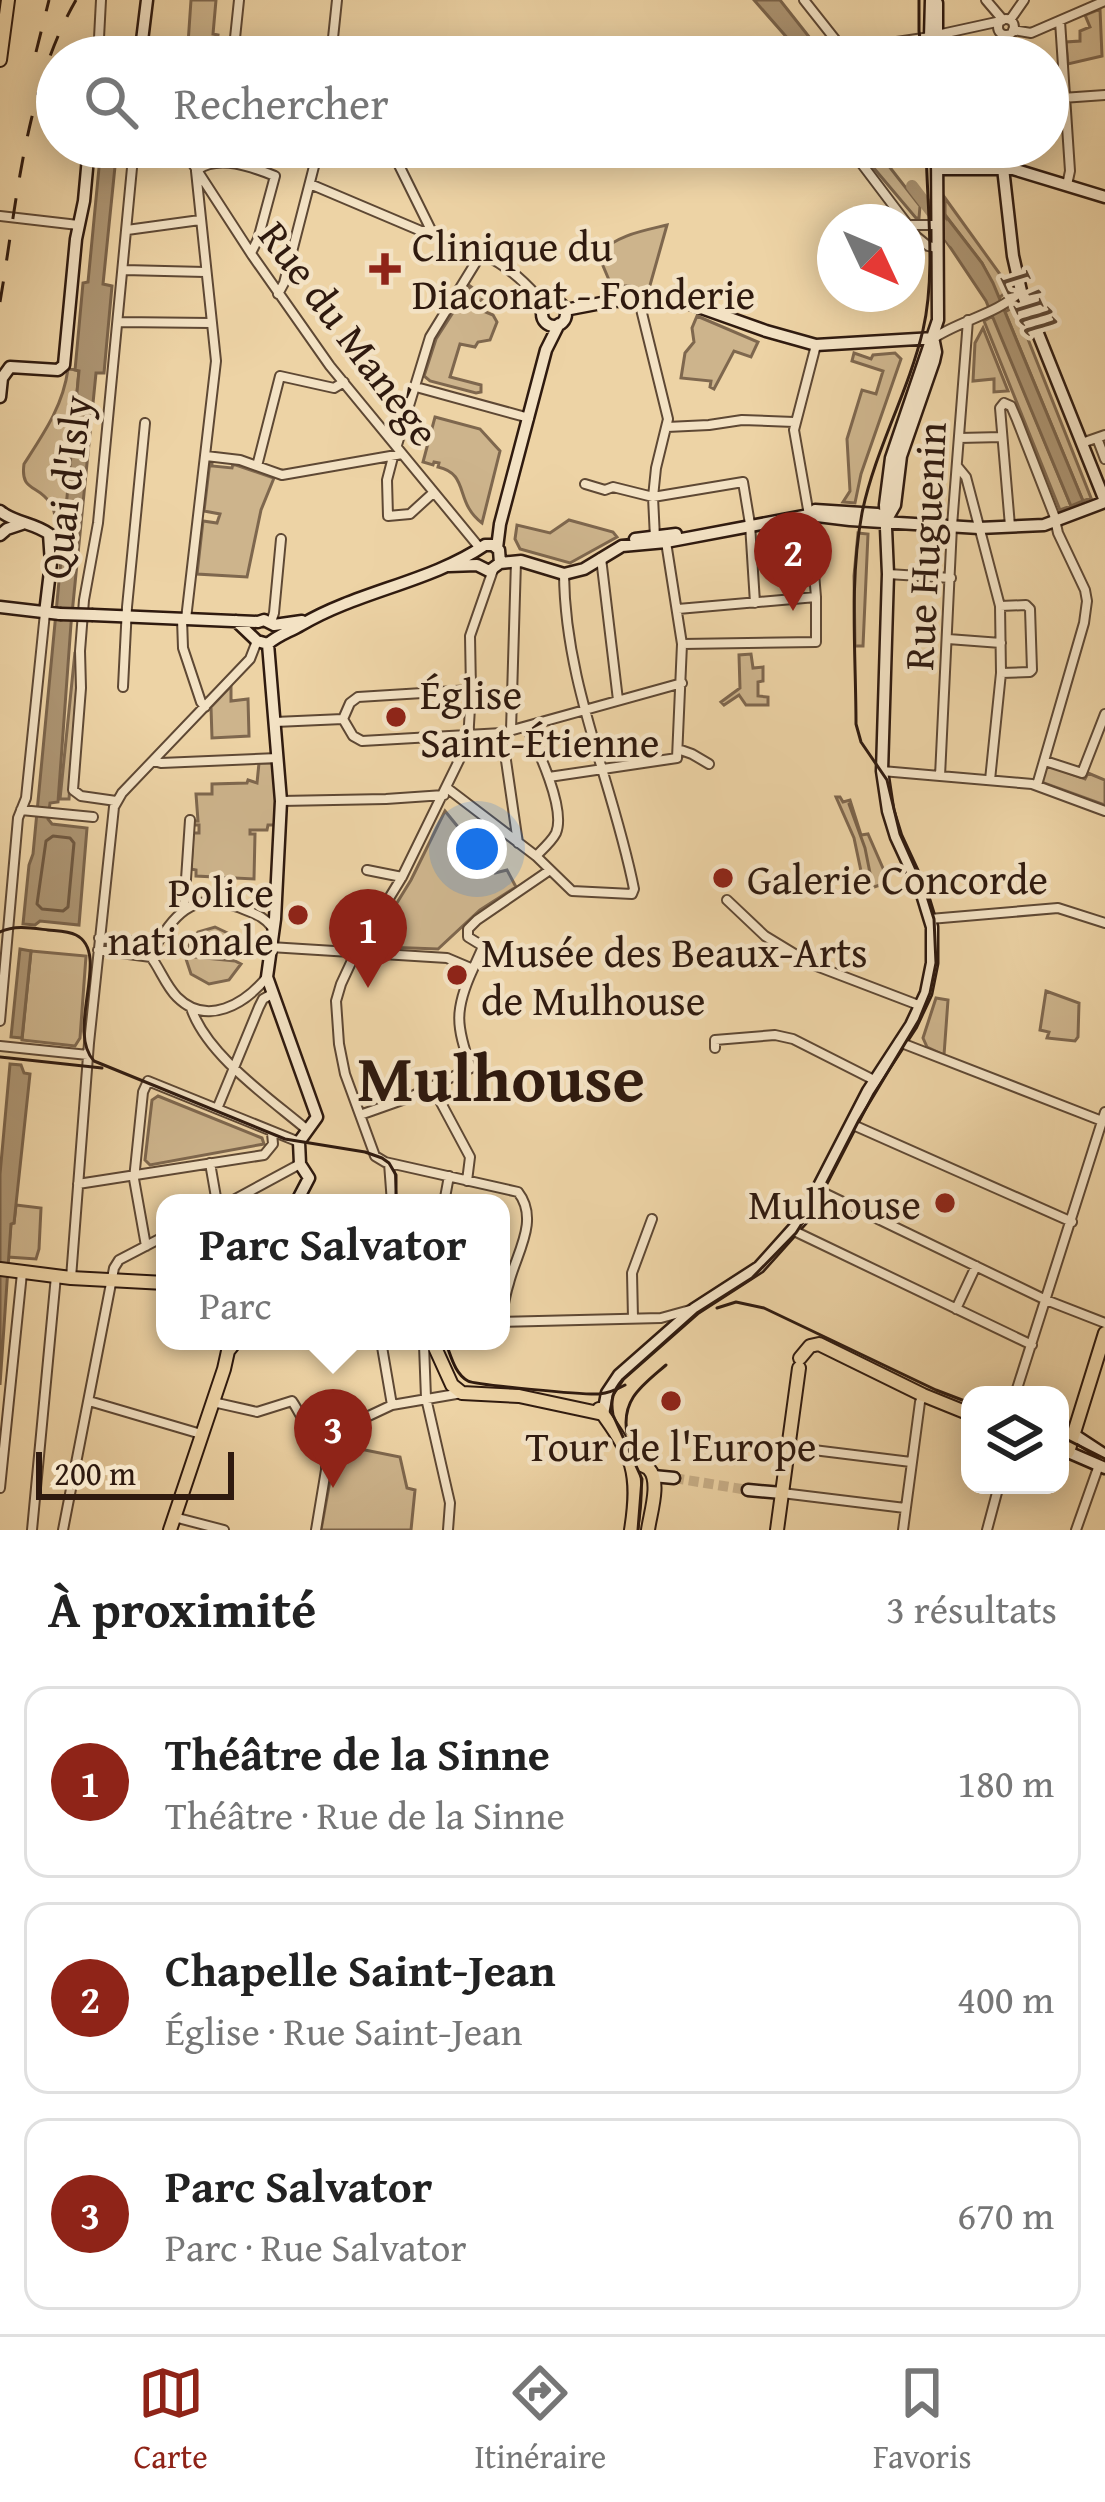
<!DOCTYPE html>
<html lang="fr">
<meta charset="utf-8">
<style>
body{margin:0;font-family:"Gentium Book Plus",serif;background:#f2f2f2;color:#222}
.controls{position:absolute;right:36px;bottom:36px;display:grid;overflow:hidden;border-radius:24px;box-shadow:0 6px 30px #0003}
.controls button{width:108px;height:108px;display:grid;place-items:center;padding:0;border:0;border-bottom:3px solid #e0e0e0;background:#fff;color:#222;font:60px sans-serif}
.compass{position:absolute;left:817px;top:204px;width:108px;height:108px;border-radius:50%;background:#fff;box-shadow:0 6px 30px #0003;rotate:134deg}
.scale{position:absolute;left:36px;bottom:30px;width:198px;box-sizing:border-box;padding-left:12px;border:6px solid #2f1a0f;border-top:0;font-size:33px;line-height:42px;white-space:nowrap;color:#2f1a0f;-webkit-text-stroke:9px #f3e2c4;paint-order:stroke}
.you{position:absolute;left:477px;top:849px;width:42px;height:42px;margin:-30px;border:9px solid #fff;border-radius:50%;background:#1a73e8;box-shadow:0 0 0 18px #1a73e833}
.badge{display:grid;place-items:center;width:78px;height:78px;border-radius:50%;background:#8f2418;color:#fff;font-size:39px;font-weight:700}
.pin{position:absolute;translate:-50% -99px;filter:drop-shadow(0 3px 6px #0008)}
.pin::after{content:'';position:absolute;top:63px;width:42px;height:36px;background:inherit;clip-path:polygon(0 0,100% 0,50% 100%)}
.popup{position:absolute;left:156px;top:1194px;width:354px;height:156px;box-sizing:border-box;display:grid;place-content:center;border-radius:24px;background:#fff;filter:drop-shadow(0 3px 9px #0005);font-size:39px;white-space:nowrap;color:#767676}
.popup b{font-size:45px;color:#222}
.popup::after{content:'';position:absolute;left:50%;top:100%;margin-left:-24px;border:24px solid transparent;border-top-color:#fff}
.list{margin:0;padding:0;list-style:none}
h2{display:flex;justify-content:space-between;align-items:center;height:156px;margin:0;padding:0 48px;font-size:51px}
h2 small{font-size:39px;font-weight:400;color:#767676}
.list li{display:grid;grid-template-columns:78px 1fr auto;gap:36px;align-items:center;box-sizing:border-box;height:192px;margin:0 24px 24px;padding:0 24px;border:3px solid #e0e0e0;border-radius:24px}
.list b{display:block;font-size:45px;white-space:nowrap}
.list p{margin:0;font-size:39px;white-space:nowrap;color:#767676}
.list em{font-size:39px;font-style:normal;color:#767676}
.icon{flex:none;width:66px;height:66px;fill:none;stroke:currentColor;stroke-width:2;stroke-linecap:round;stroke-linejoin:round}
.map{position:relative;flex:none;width:1105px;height:1530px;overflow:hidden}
.search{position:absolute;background:#fff;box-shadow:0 6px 30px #0003;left:36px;right:36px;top:36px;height:132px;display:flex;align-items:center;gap:30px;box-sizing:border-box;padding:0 42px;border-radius:66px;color:#767676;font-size:45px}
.sheet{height:804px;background:#fff}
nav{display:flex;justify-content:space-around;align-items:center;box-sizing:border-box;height:168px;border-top:3px solid #e0e0e0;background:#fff;font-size:33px;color:#767676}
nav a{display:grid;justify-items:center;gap:6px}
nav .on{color:#8f2418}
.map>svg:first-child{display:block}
</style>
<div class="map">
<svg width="1105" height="1530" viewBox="0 0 1105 1530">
<rect width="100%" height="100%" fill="#edd3a5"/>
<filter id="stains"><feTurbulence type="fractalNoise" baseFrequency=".00167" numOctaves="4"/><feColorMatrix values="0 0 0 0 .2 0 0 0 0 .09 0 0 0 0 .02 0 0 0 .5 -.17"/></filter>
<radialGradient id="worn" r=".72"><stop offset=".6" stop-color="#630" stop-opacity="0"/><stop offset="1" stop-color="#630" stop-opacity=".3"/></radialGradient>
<path fill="#cdb48c" stroke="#7e674e" stroke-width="3" d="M191,0H216L213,34L218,35L217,42L191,40L188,44Z
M1100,9L1102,56L1068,64L1066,42L1080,41V31L1090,27L1085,15Z
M856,147H874L920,206L919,218H916Z
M945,198L1002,277L1008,290L999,298L982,263L945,215Z
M667,225L647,296L632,295L630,286H623V295H604L609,280L598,254C617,235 642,231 667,225Z
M470,286L484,296L476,308L493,315L497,322L490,340L478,342L475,347L460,344L450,377L481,385V392L476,393L430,381L424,376L436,339Z
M1012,308L1016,309L1091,498L1083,501L1005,312Z
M697,316L758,342L751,357L734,351L714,389L710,387L711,381L681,378L685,353L694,342L692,328Z
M993,316L1071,506L1060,510L984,321Z
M983,328L1008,391L994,392V379L973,381L975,343Z
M854,353L871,359L873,355L895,353L901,359L861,474L855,503L843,502L850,491L847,439L862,390L876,394L883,371L852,361Z
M68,369L79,370L64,543H56C55,530 58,514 50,503C38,484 20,492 24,464C44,433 63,406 68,369Z
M435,417L480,429L500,451L482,523C454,502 470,474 438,467L439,463L434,462L433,465L423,462Z
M210,461H212V466L232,468L233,464L274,478L261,510L247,577L197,574L203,521L217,523L220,514L204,511Z
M569,520L613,532L617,537L570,563L520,549L515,539L517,525L550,533Z
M858,533L868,534L863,646H855L854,576Z
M75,652L78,670L69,799H60Z
M751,654L753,668L763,667V681L758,682V696L768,697V705H746L739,695L724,705L721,702L740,688L739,655Z
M231,686V701L248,699L249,736L212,738L211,707Z
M259,763H273L276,801L275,825H268L267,830H250V834H255L254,879L196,876V870L191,869L193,833H199V825H193V821H198L196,794H212V784L247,783L248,780L257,783Z
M1047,765L1085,779L1088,773L1105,780V805L1041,782Z
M836,797H840L843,802L850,800L861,835L868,834L889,882L865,890L854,838Z
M445,811L476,849L493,828L502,836L498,842L502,845L488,864L495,873L507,870L516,887L480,910L438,949L384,947L374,940L411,880Z
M215,927L234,936L242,954L186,950L198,932Z
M31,951L86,956L80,1038L75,1046L22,1040Z
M185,956L235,961L241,964L229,980L209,984L191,974Z
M1046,991L1079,1003L1078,1037L1075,1041L1047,1038L1049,1032L1040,1030Z
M936,998L948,1000L944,1055L927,1047L923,1038Z
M158,1096L262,1138L264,1144L150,1165L145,1160L152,1100Z
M16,1205L41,1208L39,1249L36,1259L8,1257L11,1223H14Z
M340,1445L400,1457L407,1488L415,1490L411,1530H321L336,1448Z"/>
<path fill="#ac9472" stroke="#7a634a" stroke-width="3" d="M754,0H780L825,57H804Z
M101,147H117L103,284L112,286L104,373H96L71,624L58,802L50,803L48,819L52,824L87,828L79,925L40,921L35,925L23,924L29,865L33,854L79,371L75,370L83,283L88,282Z
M945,215L982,263L993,283L1083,501L1071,506L986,301L946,241Z
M20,949L31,951L22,1038L11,1037Z
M10,1064L21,1065L24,1073L30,1074L14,1223L11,1224L0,1385V1174Z"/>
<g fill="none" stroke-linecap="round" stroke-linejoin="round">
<path stroke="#6e5740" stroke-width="3" d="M53,836L70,838L74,843L68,907L63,911L42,909L37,904L46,841Z"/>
<path stroke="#7a634a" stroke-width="3" d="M849,804L865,848L873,888"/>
<path stroke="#ac9472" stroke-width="12" d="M912,186L954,241"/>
<path stroke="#c7ae87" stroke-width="10" stroke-dasharray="10 5" stroke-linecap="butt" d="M674,1478L748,1490"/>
<g stroke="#5e4834" stroke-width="12">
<path id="street" d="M804,0L838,43L850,49
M986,0L1003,20
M998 27a8 8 0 1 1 16 0a8 8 0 1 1-16 0Z
M1010,20L1024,0
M1060,21L1070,171L1067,185
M1013,30L1031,33L1105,1
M937,35L1001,21
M850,49L930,37
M98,57L101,0
M233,57L239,0
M331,57L337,0
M1005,57L1009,35
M1048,99L1105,95
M182,147L252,255L330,366L479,547
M390,147L431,230
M849,147L917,237L928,246L937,248
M1000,147L1003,168
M197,170C219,154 252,167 275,176L258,239L252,251
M310,184L421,231L431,230C445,245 465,247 484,255C509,266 528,285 545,305
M0,216L78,225
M909,225H937
M127,230L200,220
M124,270L205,272
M278,294L284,283L319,147
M639,301L668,419L656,468L653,497L655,538
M118,322L211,323
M934,338C961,320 998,314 1021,291
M416,387L529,418
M1004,403L1011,406L1017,420L1054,515L1058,533L1085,590L1087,601L1084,623L1037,785
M1004,403L1000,408L1010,526
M667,427L709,425L742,420L794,422
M959,438L1002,437
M1097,438L1105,459
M1082,443L1105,435
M397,445L430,337L481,254
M206,456L240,460L282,475L402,454
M393,457L387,480L388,516L410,514L433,493
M257,466L280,376L334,388L344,382
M957,466L966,477L1000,606L1001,673L990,780
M585,484L605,490L613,487L653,497L743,482L750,524L755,603
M601,558L618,700
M493,570L470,636L471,690L468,742L402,877L355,954L341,984L336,1001L339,1044L345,1074L375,1156L385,1162L518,1192C540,1220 516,1254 509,1283C505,1295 503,1308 501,1321
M888,574L951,578
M1000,606L1026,605L1030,609L1032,670L1030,672L1001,673
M678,609L816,597
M182,619L183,648L201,702L205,707
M186,619L216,361L196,171
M271,622L274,613L281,539
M948,639L1001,643
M682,644L816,642V597L809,515L794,430L816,345
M123,687L127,607L145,423
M343,719L353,736L362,741L502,733L682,683
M343,719L350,703L358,697L471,690
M275,722L343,719
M526,727C538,749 566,809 556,833C552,841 543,849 536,856
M511,730L516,561
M502,733L518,843
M678,749L692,754L709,764
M154,761L161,763L278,758
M1045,761L1082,773L1105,714
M882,771L1032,784L1105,811
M940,776L952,526L968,320
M549,777L677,758L682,644L666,542
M447,788L536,856L572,891L632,894L634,889C613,782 565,686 564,574
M116,801L81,796L73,790L81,688L80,651L84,600L98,523L134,147
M281,801L386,799L444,795
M21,810L93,817
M367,870L402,877
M727,900L765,936L811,964L921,1006
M184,909L190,820
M930,919L1058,908L1105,923
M99,938L150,943L154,946
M270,947L447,958L473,969L482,949L481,945L468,937V929L477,920L550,870
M98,950L151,957C160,969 166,986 177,997C207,1027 245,1004 267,977
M154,959C154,947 157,943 164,933C187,898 211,895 248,911C258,915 265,918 272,927
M191,1008C207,1055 268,1097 306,1129
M0,1021L18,818L26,798L45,613
M899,1042L1102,1121
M0,1046L88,1055
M715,1048V1040L775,1035L793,1039L874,1080
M432,1086L470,1157L467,1181
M217,1109L259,1007L263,999L272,994
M360,1115L408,1098L471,1068C456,1026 454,1010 473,969
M851,1124L1072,1222
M210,1163L217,1203
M389,1163L392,1203
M78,1184L264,1155L273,1144L272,1133
M818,1190L1046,1300L1105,1323
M228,1203L300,1164
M444,1203L449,1176
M792,1230L1032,1345
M146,1246L134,1179L143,1092L148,1081L299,1142
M71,1278L89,1043L114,807L122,793L250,659L257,641
M956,1309L976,1266
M633,1318L632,1273L652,1219
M501,1322L661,1318L690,1310
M381,1341L392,1405
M427,1341L424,1345L426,1398L450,1503L448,1530
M1015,1395L1105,1112
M89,1401L201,1434
M213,1402L257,1412L292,1401C302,1415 306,1435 326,1436L392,1405L462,1393
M789,1447L911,1462
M0,1488L22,1273
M782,1493L905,1508
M174,1517L224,1530
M32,1530L56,1276
M63,1530L114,1268L119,1260L165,1236
M316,1530L326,1470V1436
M903,1530L920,1402L923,1396
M987,1530L999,1485
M1076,1530L1099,1465"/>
</g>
<g stroke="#2f1a0f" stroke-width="15">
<path id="secondary" d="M931,0L930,37L934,57
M937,51V3
M140,57L147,0
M1003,168L1013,256L1021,291L1105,501
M937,169H1013L1105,197
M542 314a12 12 0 1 1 24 0a12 12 0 1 1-24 0Z
M565,310L612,301L676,299L766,331L816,345L934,338
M0,397L2,378L10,367L58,370L64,365L76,239L84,201L89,147
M0,511C14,523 35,523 49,534L51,563L45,613
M809,515L850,520L979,528L1044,525L1105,502
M887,519L895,505L901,456L934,361L936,352L934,342
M0,535L7,529L22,524
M635,539L676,534
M497,548L500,524L546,350L559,324
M449,566L477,565L489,571L500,563L521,561L564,574L584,569L622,546L666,542L809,515L815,510L877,514L886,521
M0,607L60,614
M93,615L258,622L264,620L274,625L302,621
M236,621L257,641L268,644C278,635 289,632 301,625C358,591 431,582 485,545H493L499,550L500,563
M268,644L281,801L275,919L267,977L317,1117L299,1142L300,1164L309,1178L296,1203
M603,1414L607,1393L619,1375L694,1309L759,1267L802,1219L868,1091L911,1025L926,993L932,963V927L921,891L896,837L888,811L882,771L888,574L885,505L891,458L938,320L937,147
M1073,1434L1105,1455
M1068,1452L1105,1468
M653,1476L674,1478
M748,1490L782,1493"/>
</g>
<g stroke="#2f1a0f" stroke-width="16">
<path id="primary" d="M0,60L8,0
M0,1269L71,1278L165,1283
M432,1341L452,1385L462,1393L519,1396L603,1414
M800,1358L810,1346L819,1344L923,1395L970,1414
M599,1409C633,1455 640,1473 631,1530
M1060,1449L1068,1452L1105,1333
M630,1460C632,1461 648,1467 649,1469C661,1482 650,1514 648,1530
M170,1530L224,1369L228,1351L236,1341
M777,1530L799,1368"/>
</g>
<use href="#street" stroke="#f3e2c4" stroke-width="8"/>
<use href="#secondary" stroke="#f3e2c4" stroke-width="10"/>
<use href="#primary" stroke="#edd3a5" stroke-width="12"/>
<path stroke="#2f1a0f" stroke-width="3" d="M919,0V31L922,57
M0,932C15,925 31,928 48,930C57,931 68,931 76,935C112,953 65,1030 94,1061L285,1139L365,1152L382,1158L389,1163L396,1175V1203
M0,1057L102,1068
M717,1308L736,1302L764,1308L936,1390L970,1403
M445,1341C451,1355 454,1373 468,1381C475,1385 586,1395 599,1394C609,1393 616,1390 625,1385
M627,1433C621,1399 643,1385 666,1365
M1060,1436L1105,1459
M638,1530L642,1479L613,1415C610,1399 613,1391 623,1379L697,1313L752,1278L796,1233L822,1192L859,1120L919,1020L930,993L936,963L934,919L925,890L900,834L887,780L861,742L856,724C856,655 849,582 862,513C875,450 908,393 923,330C936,274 927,205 926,147"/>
<path stroke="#2f1a0f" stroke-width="3" stroke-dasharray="21 21" stroke-linecap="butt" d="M36,52L49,0
M0,302C17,202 25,89 76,0"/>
<g stroke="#2f1a0f" stroke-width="15" stroke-linecap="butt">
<path id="secondary-bridge" d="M60,614L93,615"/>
</g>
<use href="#secondary-bridge" stroke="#f3e2c4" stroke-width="10"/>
</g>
<g fill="#8f2418" stroke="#f3e2c4" stroke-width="4.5">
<path d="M379 251h12v12h12v12h-12v12h-12v-12h-12v-12h12z"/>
<circle cx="396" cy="717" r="12"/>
<circle cx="723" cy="878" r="12"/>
<circle cx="298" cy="915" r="12"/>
<circle cx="457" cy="975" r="12"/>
<circle cx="945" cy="1203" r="12"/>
<circle cx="671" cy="1401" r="12"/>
</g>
<g text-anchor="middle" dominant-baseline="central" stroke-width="9" stroke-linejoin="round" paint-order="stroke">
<g font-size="42" fill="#2f1a0f" stroke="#f3e2c4" text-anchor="start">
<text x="412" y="245">Clinique du<tspan x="412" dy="48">Diaconat - Fonderie</tspan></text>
<text x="420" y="693">Église<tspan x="420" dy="48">Saint-Étienne</tspan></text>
<text x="747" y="878">Galerie Concorde</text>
<text x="274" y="891" text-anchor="end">Police<tspan x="274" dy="48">nationale</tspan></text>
<text x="481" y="951">Musée des Beaux-Arts<tspan x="481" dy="48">de Mulhouse</tspan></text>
<text x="921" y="1203" text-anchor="end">Mulhouse</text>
<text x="671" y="1445" text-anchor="middle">Tour de l'Europe</text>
</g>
<g font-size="42" fill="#2f1a0f" stroke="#f3e2c4">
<text transform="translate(350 333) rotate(53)">Rue du Manège</text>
<text transform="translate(65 487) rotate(-83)">Quai d'Isly</text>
<text transform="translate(924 546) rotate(-87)">Rue Huguenin</text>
</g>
<g font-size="45" font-style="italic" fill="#5b4532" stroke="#f3e2c4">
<text transform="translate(1029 301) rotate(65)">L'Ill</text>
</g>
<g font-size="66" font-weight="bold" fill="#2f1a0f" stroke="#f3e2c4">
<text x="501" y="1076">Mulhouse</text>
</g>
</g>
<rect width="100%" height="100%" filter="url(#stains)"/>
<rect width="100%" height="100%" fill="url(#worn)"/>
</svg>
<div class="controls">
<button><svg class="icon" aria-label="layers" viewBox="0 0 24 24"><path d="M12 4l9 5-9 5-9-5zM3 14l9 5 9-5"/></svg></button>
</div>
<svg class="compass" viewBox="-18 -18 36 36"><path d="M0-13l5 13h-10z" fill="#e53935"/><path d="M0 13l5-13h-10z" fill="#767676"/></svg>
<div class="scale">200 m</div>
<div class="you"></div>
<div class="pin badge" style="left:368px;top:988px">1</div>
<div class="pin badge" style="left:793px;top:611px">2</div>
<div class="pin badge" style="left:333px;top:1488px">3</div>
<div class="popup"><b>Parc Salvator</b>Parc</div>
<div class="search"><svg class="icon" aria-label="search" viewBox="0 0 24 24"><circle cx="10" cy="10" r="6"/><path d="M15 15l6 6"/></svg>Rechercher</div>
</div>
<section class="sheet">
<h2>À proximité<small>3 résultats</small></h2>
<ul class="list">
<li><span class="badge">1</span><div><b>Théâtre de la Sinne</b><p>Théâtre · Rue de la Sinne</p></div><em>180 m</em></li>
<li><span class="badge">2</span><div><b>Chapelle Saint-Jean</b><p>Église · Rue Saint-Jean</p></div><em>400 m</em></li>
<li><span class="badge">3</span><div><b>Parc Salvator</b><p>Parc · Rue Salvator</p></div><em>670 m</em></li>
</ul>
</section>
<nav>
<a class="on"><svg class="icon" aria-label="map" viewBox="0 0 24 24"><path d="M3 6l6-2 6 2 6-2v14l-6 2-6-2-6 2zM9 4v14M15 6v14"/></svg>Carte</a>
<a><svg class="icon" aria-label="directions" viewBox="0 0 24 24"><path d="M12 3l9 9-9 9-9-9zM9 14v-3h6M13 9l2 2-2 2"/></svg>Itinéraire</a>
<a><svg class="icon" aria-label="saved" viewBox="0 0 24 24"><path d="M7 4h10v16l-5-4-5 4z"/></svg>Favoris</a>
</nav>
